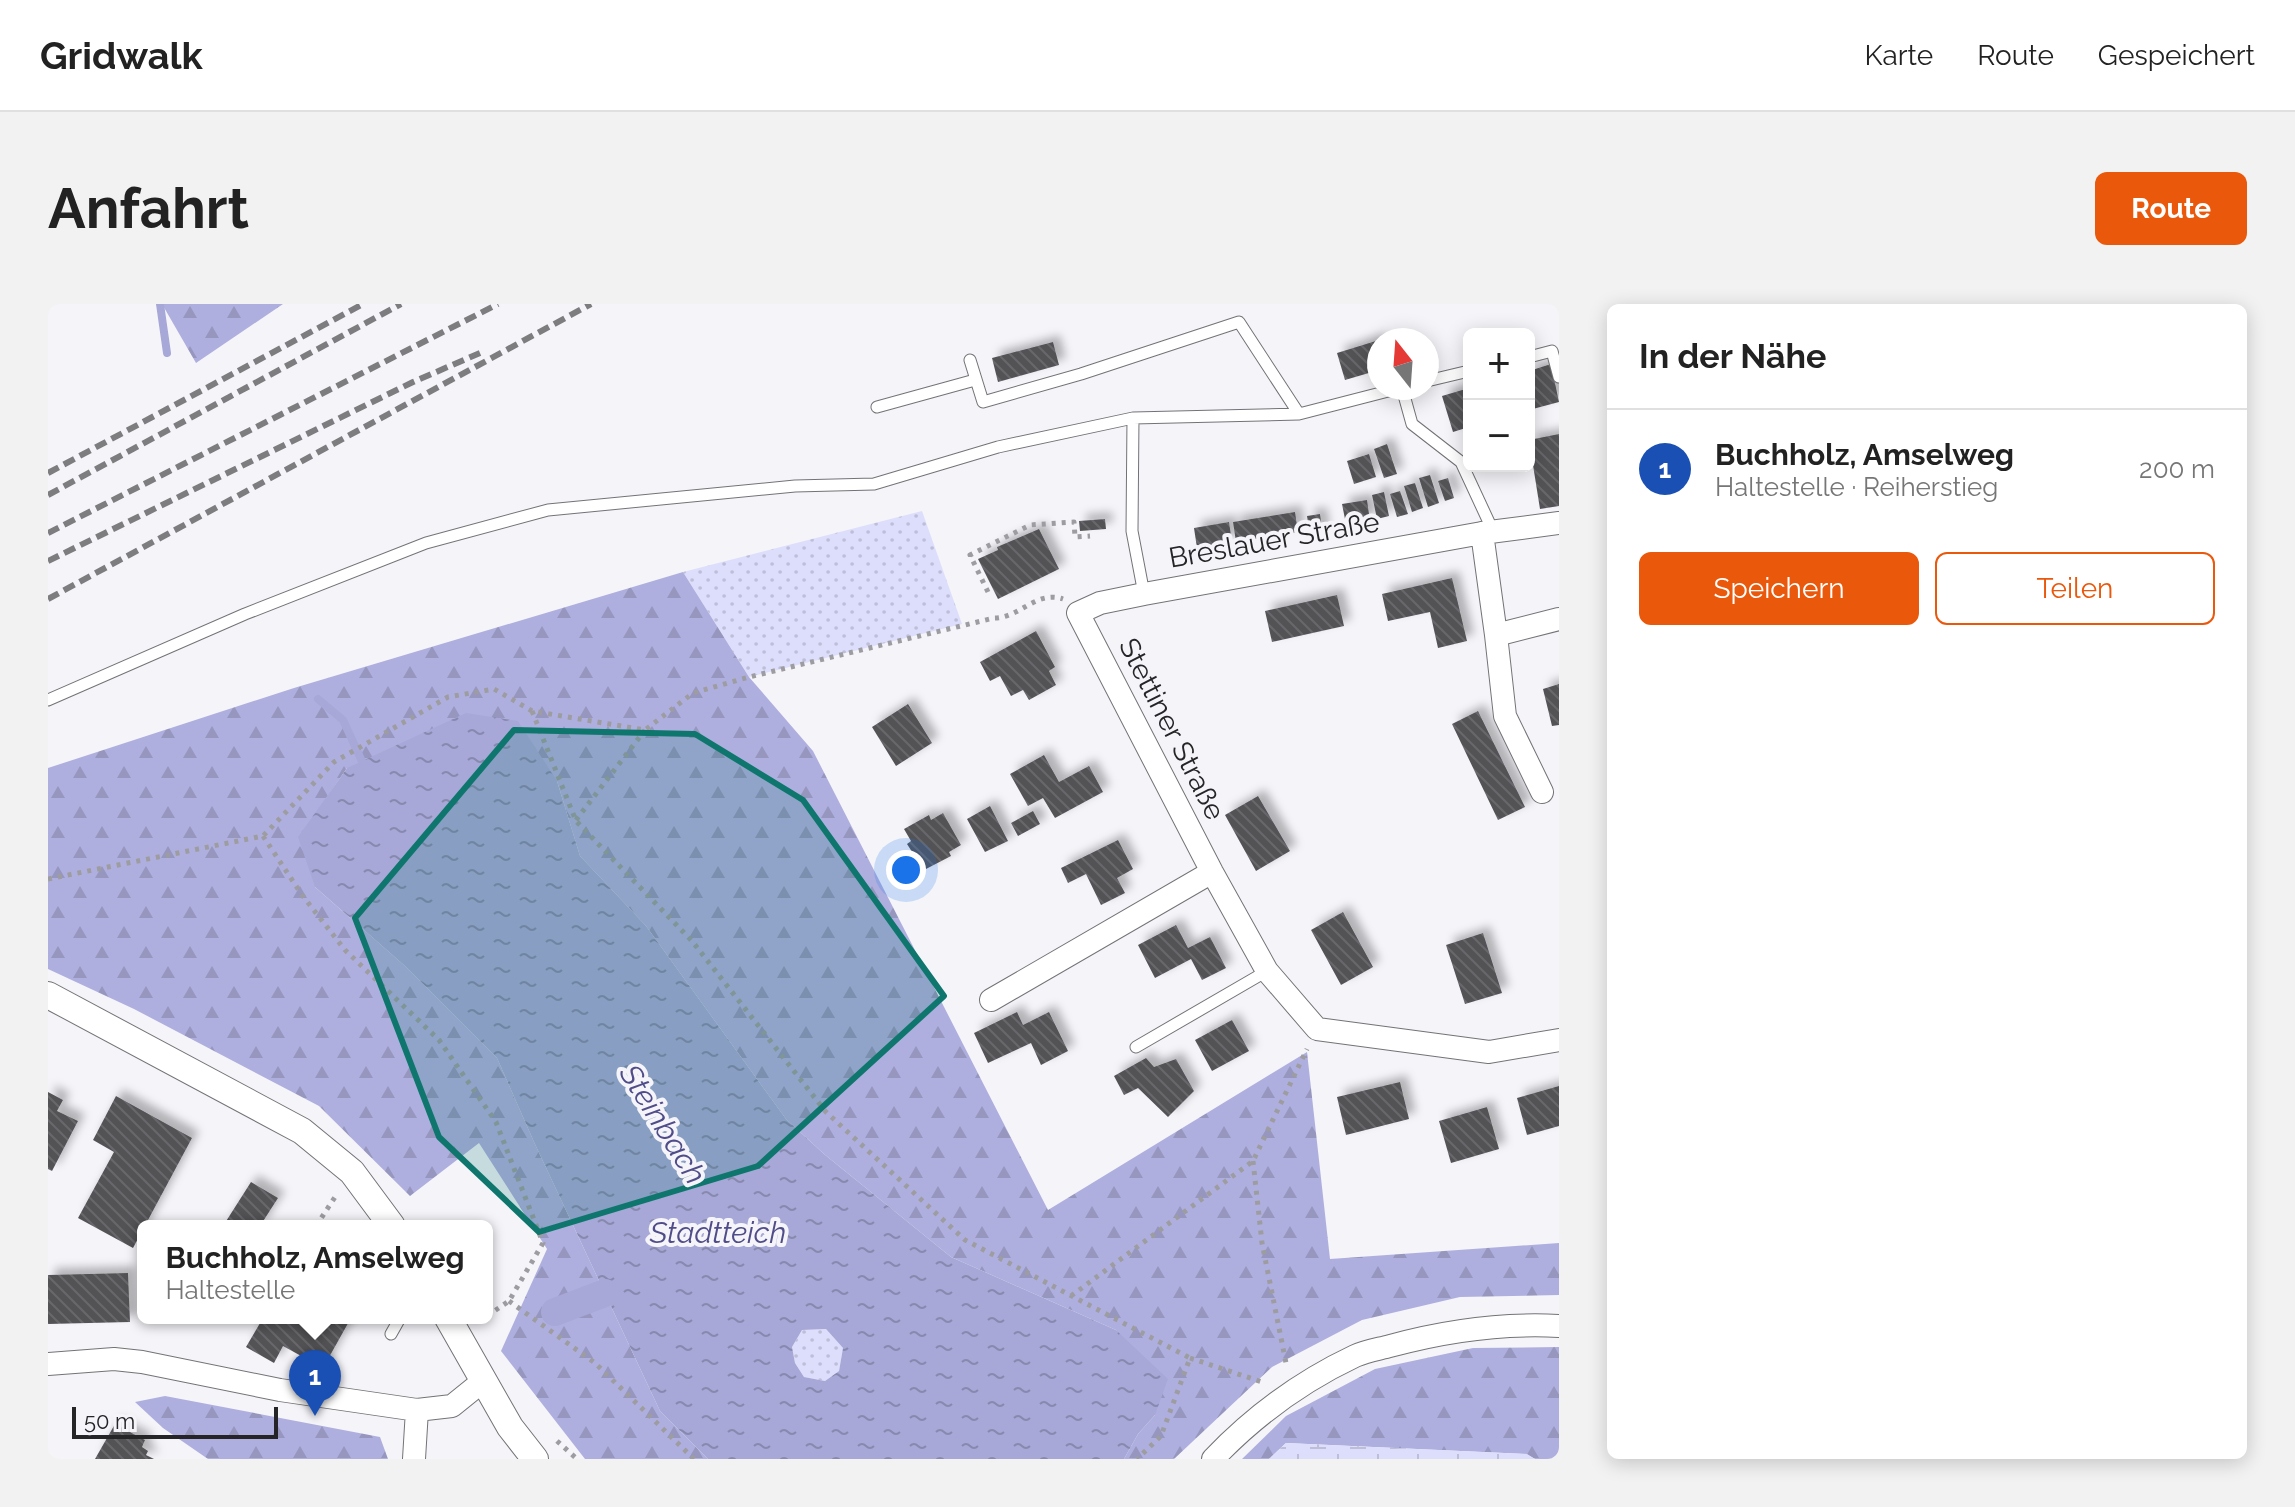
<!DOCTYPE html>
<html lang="de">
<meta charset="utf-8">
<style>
body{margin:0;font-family:Raleway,sans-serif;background:#f2f2f2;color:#222}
.controls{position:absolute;right:24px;top:24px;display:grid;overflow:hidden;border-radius:12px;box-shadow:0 4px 20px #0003}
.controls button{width:72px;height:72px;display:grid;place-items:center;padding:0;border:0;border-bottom:2px solid #e0e0e0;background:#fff;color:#222;font:40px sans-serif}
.compass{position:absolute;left:1319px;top:24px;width:72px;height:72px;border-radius:50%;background:#fff;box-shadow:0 4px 20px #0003;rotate:343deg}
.scale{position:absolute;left:24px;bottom:20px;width:206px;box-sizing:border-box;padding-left:8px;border:4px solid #252527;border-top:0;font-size:22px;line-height:28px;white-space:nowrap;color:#252527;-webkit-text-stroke:6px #f4f4f9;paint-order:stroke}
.you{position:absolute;left:858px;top:566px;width:28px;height:28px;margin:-20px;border:6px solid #fff;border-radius:50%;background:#1a73e8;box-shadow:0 0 0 12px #1a73e833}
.badge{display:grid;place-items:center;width:52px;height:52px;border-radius:50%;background:#ea580c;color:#fff;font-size:26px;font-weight:700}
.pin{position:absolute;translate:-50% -66px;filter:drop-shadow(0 2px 4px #0008)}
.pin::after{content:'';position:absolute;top:42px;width:28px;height:24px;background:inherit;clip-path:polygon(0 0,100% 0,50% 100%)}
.popup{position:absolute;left:89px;top:916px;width:356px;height:104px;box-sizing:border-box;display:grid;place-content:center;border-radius:12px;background:#fff;filter:drop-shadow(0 2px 6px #0005);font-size:26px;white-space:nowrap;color:#767676}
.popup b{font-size:30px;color:#222}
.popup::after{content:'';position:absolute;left:50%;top:100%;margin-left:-16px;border:16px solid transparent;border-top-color:#fff}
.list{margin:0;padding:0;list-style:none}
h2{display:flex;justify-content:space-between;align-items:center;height:104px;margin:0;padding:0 32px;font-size:34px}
h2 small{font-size:26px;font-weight:400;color:#767676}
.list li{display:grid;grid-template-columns:52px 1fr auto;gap:24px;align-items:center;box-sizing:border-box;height:120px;padding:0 32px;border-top:2px solid #e0e0e0}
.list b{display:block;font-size:30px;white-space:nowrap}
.list p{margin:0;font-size:26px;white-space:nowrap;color:#767676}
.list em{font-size:26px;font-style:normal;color:#767676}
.actions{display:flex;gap:16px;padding:24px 32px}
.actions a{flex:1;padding:18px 0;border:2px solid #ea580c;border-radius:12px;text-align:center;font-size:28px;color:#ea580c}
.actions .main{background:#ea580c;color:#fff}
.map{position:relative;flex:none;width:1511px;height:1155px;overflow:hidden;border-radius:12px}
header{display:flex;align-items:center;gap:48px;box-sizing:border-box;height:112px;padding:0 40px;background:#fff;border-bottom:2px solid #e0e0e0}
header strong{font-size:38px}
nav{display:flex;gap:44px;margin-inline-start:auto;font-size:28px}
.intro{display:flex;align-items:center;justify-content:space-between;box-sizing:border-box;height:192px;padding:0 48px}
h1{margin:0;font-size:56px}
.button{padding:20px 36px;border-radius:12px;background:#ea580c;color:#fff;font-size:28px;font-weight:700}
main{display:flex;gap:48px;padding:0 48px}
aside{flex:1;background:#fff;border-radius:12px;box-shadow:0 4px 20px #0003}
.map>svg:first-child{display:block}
</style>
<header>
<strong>Gridwalk</strong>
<nav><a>Karte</a><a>Route</a><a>Gespeichert</a></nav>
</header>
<div class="intro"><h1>Anfahrt</h1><a class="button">Route</a></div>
<main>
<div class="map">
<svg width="1511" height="1155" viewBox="0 0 1511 1155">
<defs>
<pattern id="grass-dots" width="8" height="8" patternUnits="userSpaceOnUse" patternTransform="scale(2)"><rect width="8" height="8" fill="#dddefc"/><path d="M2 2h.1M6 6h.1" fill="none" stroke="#bebed8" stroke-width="1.8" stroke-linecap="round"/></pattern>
<pattern id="forest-firs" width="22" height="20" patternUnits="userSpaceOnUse" patternTransform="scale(2)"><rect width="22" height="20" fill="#afafdf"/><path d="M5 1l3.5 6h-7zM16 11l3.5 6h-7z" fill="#9696bf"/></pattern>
<pattern id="wetland-marsh" width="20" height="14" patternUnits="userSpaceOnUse" patternTransform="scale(2)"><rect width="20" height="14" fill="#dddefc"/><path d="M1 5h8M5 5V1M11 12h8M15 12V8" fill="none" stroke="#bebed8"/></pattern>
<pattern id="water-ripples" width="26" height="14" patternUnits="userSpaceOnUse" patternTransform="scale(2)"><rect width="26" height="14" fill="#a7a8d7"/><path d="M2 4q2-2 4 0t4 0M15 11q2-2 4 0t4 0" fill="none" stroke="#8889ae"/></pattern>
<pattern id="building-back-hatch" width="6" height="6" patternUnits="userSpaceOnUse" patternTransform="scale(2)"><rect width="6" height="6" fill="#535357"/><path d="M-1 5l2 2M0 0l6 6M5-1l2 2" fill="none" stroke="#68686c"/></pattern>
<filter id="shadow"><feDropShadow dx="7" dy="-7" stdDeviation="4" flood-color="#0004"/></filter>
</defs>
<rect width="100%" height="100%" fill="#f4f4f9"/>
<path fill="url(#grass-dots)" d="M874,207L914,320L701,373L635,268Z
M778,1025L795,1044L791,1067L777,1077L756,1073L747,1059L744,1043L754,1026Z"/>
<path fill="url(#forest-firs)" d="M114,0H235L148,59Z
M635,268L701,373L765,447L1000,906L1259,748L1282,955L1511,939V991L1412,993L1314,1016L1224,1063L1126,1155H1076L1090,1130L1107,1111L1068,1026L903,953L776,850L738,815L598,622L532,552L509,477L299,464L277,496L267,583L357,662L449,754L486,838L612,1107L660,1155H537L453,1047L499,945L431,839L362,892L271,802L86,705L0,665V464L246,384Z
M1511,1043V1155H1487L1478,1150L1238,1139L1221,1155H1194L1238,1112L1327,1065L1425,1044Z
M117,1092L332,1133L340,1155H160L115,1124L87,1098Z"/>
<path fill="url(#wetland-marsh)" d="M1238,1139L1479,1150L1487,1155H1221Z"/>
<path fill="url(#water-ripples)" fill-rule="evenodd" d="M418,409L470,417L509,477L532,552L598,622L738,815L776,850L903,953L1068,1026L1120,1075L1107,1111L1090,1130L1076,1155H660L612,1107L486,838L449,754L357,662L267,583L250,533L299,464ZM778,1025L795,1044L791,1067L777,1077L756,1073L747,1059L744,1043L754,1026Z"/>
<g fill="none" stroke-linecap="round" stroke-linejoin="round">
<path stroke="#a7a8d7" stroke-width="8" d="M112,0L119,49
M270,395L295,416L318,466"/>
<path stroke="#a7a8d7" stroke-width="28" d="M507,1008L557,989"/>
</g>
<path fill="url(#building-back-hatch)" filter="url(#shadow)" d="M1331,36V66L1297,76L1289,49Z
M1005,38L1011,61L950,78L944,54Z
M1503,60L1511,98L1481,106V67Z
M1421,84V123L1405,128L1394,92Z
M1511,130V202L1492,205L1481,136Z
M1339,140L1349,170L1336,174L1326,145Z
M1321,150L1328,173L1306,180L1299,157Z
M1382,171L1391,199L1380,203L1371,174Z
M1400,174L1406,194L1397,197L1390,177Z
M1367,179L1375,204L1364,208L1356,182Z
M1352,187L1360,210L1349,213L1342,190Z
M1336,188L1341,212L1329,215L1324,191Z
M1319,196L1322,217L1298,220L1294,200Z
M1247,208L1250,228L1188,238L1185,218Z
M1272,210L1275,231L1262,233L1259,212Z
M1057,215L1058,225L1032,227L1031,217Z
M1181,218L1184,238L1149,244L1146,224Z
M991,225L1011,265L950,295L930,255L950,246L949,243Z
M1404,274L1419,337L1390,344L1382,308L1340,317L1334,290Z
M1289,291L1296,322L1224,338L1217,307Z
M988,327L1007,363L1001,367L1008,381L981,396L975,386L963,392L952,372L942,377L932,358Z
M1511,380V421L1504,422L1495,385Z
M860,400L884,439L848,462L824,423Z
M1430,407L1477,503L1450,516L1404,420Z
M996,451L1011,478L1041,462L1055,488L1007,514L995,494L980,502L962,470Z
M1210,492L1242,547L1208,567L1177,511Z
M942,502L960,537L937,548L919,515Z
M985,507L992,520L970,532L963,519Z
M895,509L913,541L901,548L903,552L878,565L871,553L868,554L859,540L863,537L856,525L881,511L883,516Z
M1070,536L1085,565L1069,574L1077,589L1053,601L1038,570L1020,579L1013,564Z
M1295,608L1325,663L1293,681L1263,626Z
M1128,621L1140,644L1162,633L1178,664L1154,676L1143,655L1107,674L1090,641Z
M1435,629L1454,689L1417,700L1398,641Z
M969,708L975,721L1001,708L1020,747L993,761L983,739L940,759L926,729Z
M1184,716L1201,747L1164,767L1147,736Z
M1098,754L1106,763L1128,755L1146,787L1120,813L1090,784L1076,791L1066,772Z
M1352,778L1361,815L1298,831L1289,793Z
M1511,782V822L1479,831L1469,794Z
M0,788L15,796L9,807L30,817L4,867L0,865Z
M68,792L144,834L85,944L30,914L66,848L45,836Z
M1439,803L1451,845L1403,859L1391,817Z
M203,878L230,894L212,922H175Z
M80,969L82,1018L0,1020V971Z
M215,1014H303L275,1064L235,1042L226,1059L198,1043Z
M67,1120L97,1136L94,1143L100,1147L98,1151L106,1155H47Z"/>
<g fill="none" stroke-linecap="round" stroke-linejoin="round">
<g stroke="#737377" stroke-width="13">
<path id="service" d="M1481,53L1504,47L1511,73
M922,56L935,98L1033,70L1191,18L1251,110L1352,84
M1379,77L1421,67
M1354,84L1364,120L1413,158L1445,227
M829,103L927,76
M1085,114L1084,227L1096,290
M0,396L197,310L378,239L500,206L747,182L826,180L950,143L1085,114L1251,110
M1088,743L1219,667
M343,1030L352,1014"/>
</g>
<g stroke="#737377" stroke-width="24">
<path id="minor" d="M1511,219L1434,229L1096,290L1052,299L1030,309L1164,568L1219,667L1269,725L1441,748L1511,736
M1434,229L1448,331L1511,315
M1448,331L1457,412L1494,488
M943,696L1164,568
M0,1060L66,1055L94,1058L232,1086L369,1106L404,1102L435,1077
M366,1155L369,1106
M1165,1155C1205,1113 1254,1077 1307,1052C1318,1047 1331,1045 1342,1042C1397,1027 1454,1019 1511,1022"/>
</g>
<g stroke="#737377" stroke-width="28">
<path id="tertiary" d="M0,691L254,827L304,868L344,922
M400,1014L462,1123L487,1155"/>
</g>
<path stroke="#9d9da1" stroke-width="5" stroke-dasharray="4 6" stroke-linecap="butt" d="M940,288L922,251L982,221L1026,218L1027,233L1042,232
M484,407L528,517L644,637L778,808L917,936L1142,1054L1113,1132L1089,1155
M528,516L597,426
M215,532L254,591L297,646L391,736L448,818L495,939L461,997L439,1012
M0,575L215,532L286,458L400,393L446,385L484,407L597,426L645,389L701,373L946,314C972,314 988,286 1015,295
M1205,857L1214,939L1239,1064
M268,922L289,890
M1023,992L1205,857L1259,745
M461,997L547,1059L646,1155
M1142,1054L1217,1079
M509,1137L529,1155"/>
<use href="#service" stroke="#fff" stroke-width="11"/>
<use href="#minor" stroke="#fff" stroke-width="22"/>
<use href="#tertiary" stroke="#fff" stroke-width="26"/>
<path stroke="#7d7d80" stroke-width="6" stroke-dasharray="12 6" stroke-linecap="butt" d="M0,169L315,0
M0,191L353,0
M0,229L450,0
M0,257L365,78L432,49
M0,295L543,0"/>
</g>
<path fill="#0f766e" fill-opacity="0.2" stroke="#0f766e" stroke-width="6" stroke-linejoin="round" d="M466,426L647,430L755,496L896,692L710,862L491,928L391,833L307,614Z"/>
<g text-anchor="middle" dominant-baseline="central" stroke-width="8" stroke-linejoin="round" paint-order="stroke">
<g font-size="28" fill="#252527" stroke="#f4f4f9">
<text transform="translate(1226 236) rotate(-10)">Breslauer Straße</text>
<text transform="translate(1124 425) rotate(63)">Stettiner Straße</text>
</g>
<g font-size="30" font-style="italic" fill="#4f4c89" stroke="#f4f4f9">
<text transform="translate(615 820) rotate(58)">Steinbach</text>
<text x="670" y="928">Stadtteich</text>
</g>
</g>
</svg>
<div class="controls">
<button>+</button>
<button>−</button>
</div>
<svg class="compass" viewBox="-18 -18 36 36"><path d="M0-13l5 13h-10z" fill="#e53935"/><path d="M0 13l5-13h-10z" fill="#767676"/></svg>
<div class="scale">50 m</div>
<div class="you"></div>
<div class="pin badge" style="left:267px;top:1112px;background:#1a4fb4">1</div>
<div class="popup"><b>Buchholz, Amselweg</b>Haltestelle</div>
</div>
<aside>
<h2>In der Nähe<small></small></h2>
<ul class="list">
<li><span class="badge" style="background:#1a4fb4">1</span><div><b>Buchholz, Amselweg</b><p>Haltestelle · Reiherstieg</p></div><em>200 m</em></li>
</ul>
<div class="actions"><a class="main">Speichern</a><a>Teilen</a></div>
</aside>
</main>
